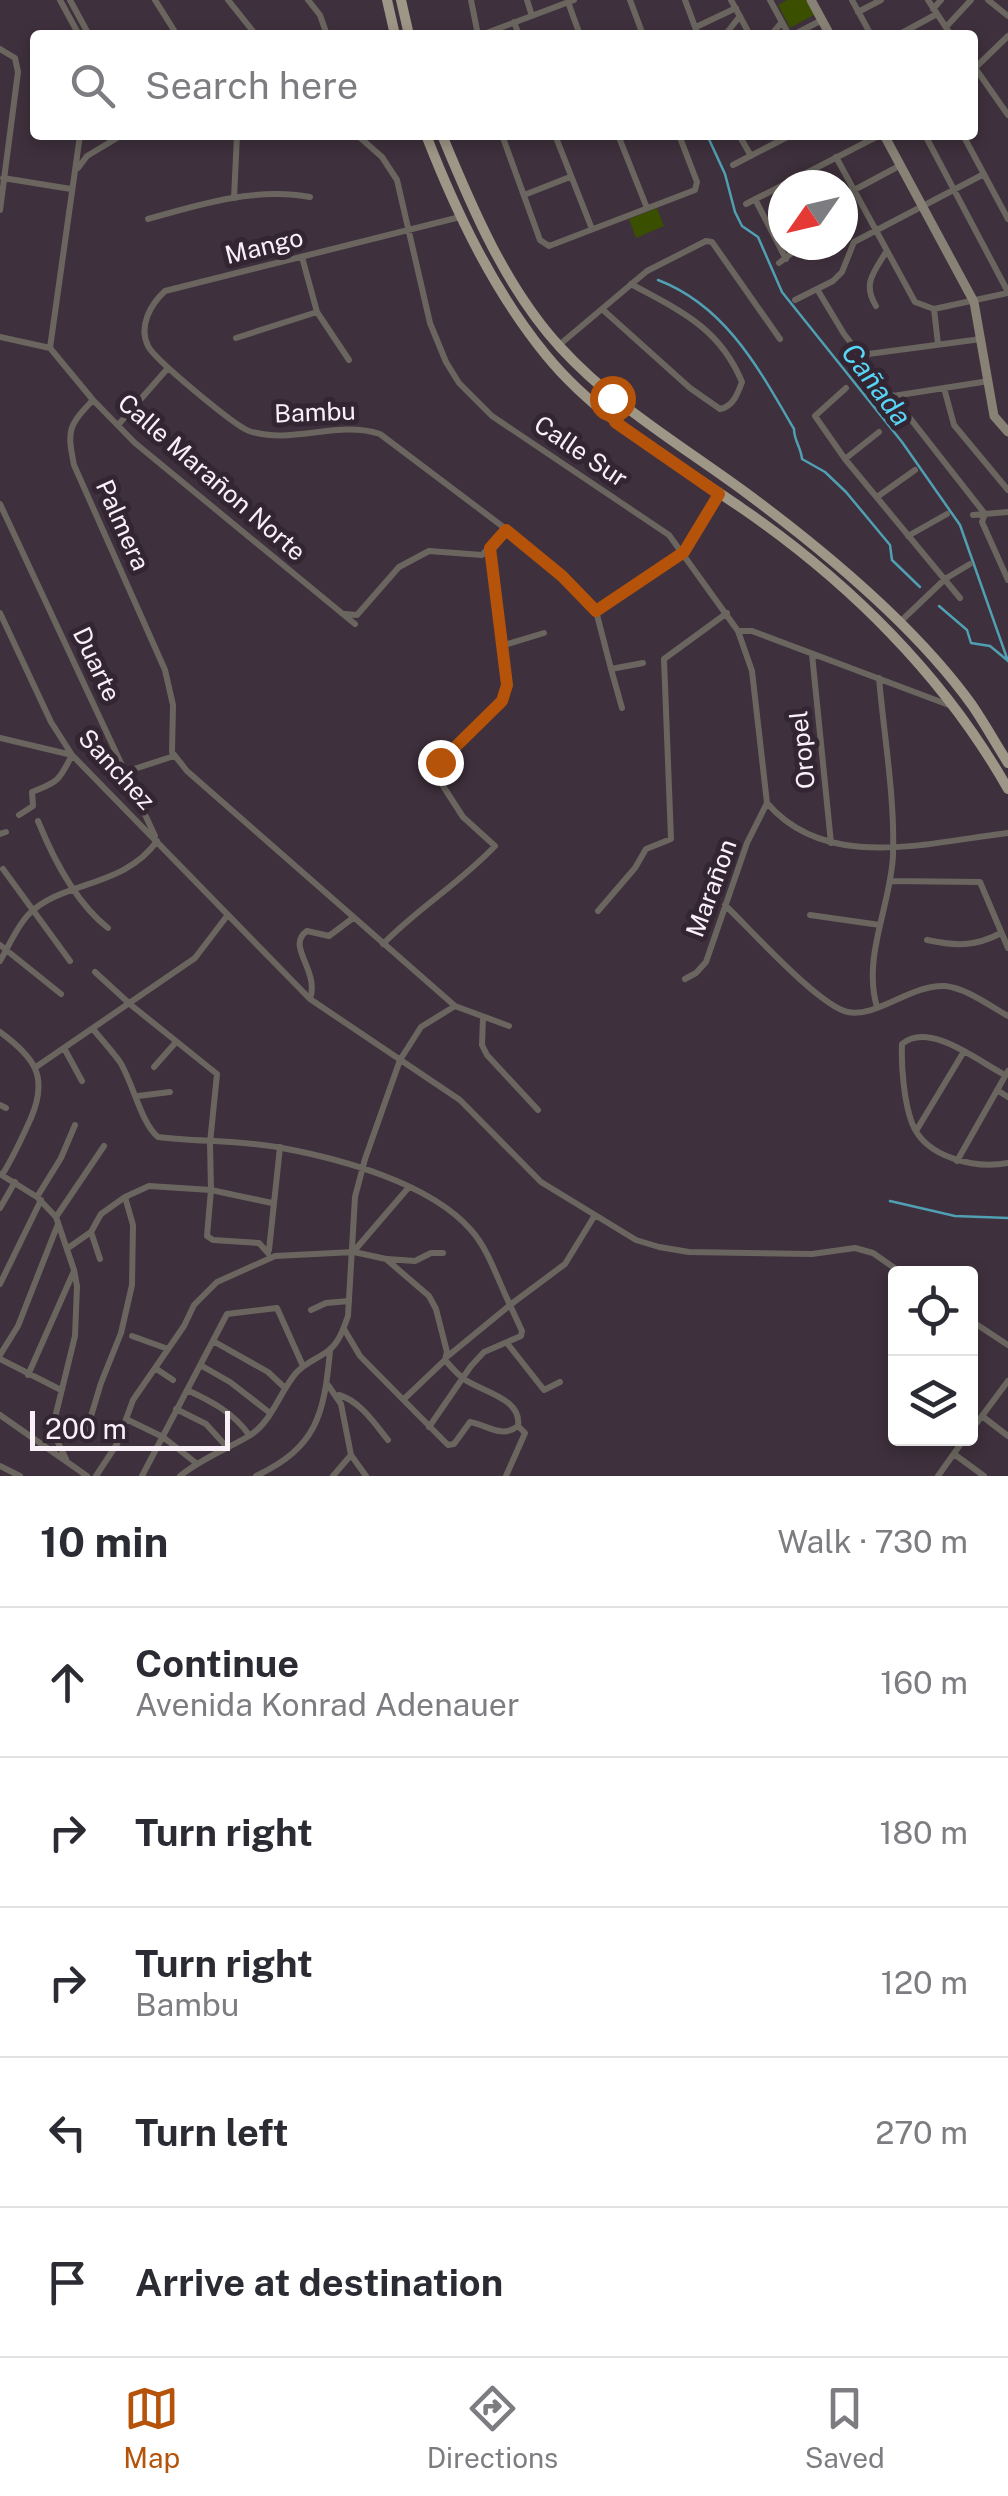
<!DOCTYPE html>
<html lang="en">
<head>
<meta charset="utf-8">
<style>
	:root { --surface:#fff; --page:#f2f2f3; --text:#2b2b33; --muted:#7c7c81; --line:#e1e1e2; --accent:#b45309 }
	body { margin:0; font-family:"Public Sans",sans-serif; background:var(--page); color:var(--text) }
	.controls { position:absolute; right:30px; bottom:30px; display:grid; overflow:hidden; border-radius:10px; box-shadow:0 5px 15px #0003 }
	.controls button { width:90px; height:90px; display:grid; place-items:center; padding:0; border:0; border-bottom:2px solid var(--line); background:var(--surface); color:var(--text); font:50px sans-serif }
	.compass { position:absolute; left:768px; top:170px; width:90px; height:90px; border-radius:50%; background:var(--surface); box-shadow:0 5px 15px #0003; rotate:236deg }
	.scale { position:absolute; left:30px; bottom:25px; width:200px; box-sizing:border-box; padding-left:10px; border:5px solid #f9f0f8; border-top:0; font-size:28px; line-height:35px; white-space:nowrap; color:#f9f0f8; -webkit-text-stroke:8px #332632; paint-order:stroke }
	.stop { position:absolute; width:30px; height:30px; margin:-22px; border:8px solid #b45309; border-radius:50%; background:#fff }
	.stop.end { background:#b45309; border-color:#fff; box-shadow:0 2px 10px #0008 }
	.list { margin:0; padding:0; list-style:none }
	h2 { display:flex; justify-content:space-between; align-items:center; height:130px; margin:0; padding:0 40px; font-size:42px }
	h2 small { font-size:32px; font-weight:400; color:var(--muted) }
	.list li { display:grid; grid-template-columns:65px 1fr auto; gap:30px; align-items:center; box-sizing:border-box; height:150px; padding:0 40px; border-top:2px solid var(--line) }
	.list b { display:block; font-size:38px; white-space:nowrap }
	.list p { margin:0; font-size:32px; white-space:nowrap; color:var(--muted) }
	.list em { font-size:32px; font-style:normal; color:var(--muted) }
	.icon { flex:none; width:55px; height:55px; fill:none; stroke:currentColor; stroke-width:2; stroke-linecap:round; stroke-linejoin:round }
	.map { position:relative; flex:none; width:1008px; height:1476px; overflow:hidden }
	.search { position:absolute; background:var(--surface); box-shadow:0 5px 15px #0003; left:30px; right:30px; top:30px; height:110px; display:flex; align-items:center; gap:25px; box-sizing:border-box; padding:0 35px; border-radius:10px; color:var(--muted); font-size:38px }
	.sheet { height:880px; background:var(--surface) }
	nav { display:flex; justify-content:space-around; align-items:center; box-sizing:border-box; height:140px; border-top:2px solid var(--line); background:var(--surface); font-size:28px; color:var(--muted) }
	nav a { display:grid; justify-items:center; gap:5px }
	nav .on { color:var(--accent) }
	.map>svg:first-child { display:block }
</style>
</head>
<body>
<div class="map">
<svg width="1008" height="1476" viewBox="0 0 1008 1476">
	<rect width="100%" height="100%" fill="#3e303c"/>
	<!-- green -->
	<path fill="#3a4f00" d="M787,0H806L814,15L790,28L778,5Z
		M657,208L664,226L636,238L629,219Z"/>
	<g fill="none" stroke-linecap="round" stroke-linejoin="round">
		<!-- stream -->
		<path stroke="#509fb2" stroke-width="2.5" d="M707,135L725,174L735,212L742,226L758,237L782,292L902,442L960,525L1008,661
			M658,280C726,306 759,369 794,429C794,441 801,447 802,459L825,472L846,492L890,545L892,560L920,587
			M939,606L967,630L971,643L990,646L1007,660
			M890,1201L955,1216L1008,1218"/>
		<!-- street -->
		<path stroke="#6a665f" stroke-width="6" d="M60,0L79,35
			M70,0L89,35
			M155,0L177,35
			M228,0L256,35
			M308,0L320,15L327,35
			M471,0L478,35
			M527,0L532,16
			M630,0L643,35
			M685,0L698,35
			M731,0L750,35
			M770,0L789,35
			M852,0L871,35
			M928,0L951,35
			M988,0L1008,16
			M568,2L580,35
			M933,9L941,0
			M858,12L881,0
			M514,22L519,35
			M696,27L736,8
			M946,27L971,0
			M481,35L574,0
			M725,35L740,16
			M771,35L782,22
			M793,35L822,20
			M898,35L935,15
			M0,49L15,58L18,72L0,210
			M973,65L1008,115
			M975,68L1008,36
			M80,135L50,348L93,400L135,443L355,624
			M357,135L382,157L397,180L430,323L446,362L459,383L492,416L669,535L738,631L752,671L767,803
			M502,135L540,240L549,246L695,190L697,182L679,135
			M555,135L592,229
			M618,135L647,208
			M739,135L751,156
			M925,135L1008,292
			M963,135L1008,219
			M836,157L915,302L934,309L1008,293
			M733,165L791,135
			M78,168L87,156L122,135
			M3,178L71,189
			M524,195L570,177
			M843,196L901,165
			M234,198L237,135
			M755,199L786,259
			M746,204L880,135
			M460,217L165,291C151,304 138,326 148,346C154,359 235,426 249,431C292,445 337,420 380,434L510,532L588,602L596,611L611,669L643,663
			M148,219C200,204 256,187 310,197
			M302,257L317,312L349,360
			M779,263L802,245
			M817,289L844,334L985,514L982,522L1008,580
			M795,300L833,281L842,272L854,242L984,174
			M876,306C862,284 874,272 886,252
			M602,309L690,388L720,409C733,407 738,393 742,382C719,327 680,311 631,284
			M934,309L938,344
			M0,337L50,348
			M236,338L317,312
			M558,346L647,271L706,241L712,242L780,339
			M861,355L981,339
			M846,388L815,416L845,459L960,598
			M944,388L954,425L1008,490
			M893,396L989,381
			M93,400C68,426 67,430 74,465L165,670L173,705L172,752L187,771L455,1006
			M118,425L168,368
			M845,459L879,432
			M877,497L915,470
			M0,504L155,836
			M973,515L1008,512
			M908,536L947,514
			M490,549L504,645L544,633
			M596,611L684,552L719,494
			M0,613L51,722L72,755L310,999L460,1100L541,1182L636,1240L659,1247L689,1252L812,1254L855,1248L873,1253L903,1274
			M345,614L357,615L399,567L429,551L482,555L506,529
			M900,622L945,579L970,564
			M738,631H752L949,705
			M812,654L831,843
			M611,669L622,708
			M0,738L72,755C59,781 58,782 32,792L33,806L19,815
			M125,772L174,756
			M767,803C827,873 929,842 1008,833
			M38,821C53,858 76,903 108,928
			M0,834L6,832
			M3,869L70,961
			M891,881L980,882L1008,948
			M725,905C750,929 819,1006 848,1012C876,1018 912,984 945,986C966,988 990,1006 1008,1016
			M598,911L635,868L646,849L671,839L664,659L727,613
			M810,915L880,925
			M927,940C955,946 975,947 1001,933
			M383,944C418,908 460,883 495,846L463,817L434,772L502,701L507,685L504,645
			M0,945L61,994
			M0,961C9,946 17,926 29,914C61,881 124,888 157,841
			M95,972L131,1005L217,1074L210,1143L211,1190L272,1203
			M685,979L696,973L706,962L747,843L767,803
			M310,999C320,970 285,946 307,931L329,936L353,918
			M877,1007C862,957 891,905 893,855C895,797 884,736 879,678
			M483,1018L482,1045L487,1055L538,1110
			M93,1029C102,1040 112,1051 120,1062C133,1083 141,1123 158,1137C198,1142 242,1140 282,1148C341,1159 430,1183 471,1230C489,1250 498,1281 510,1305L565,1264L595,1215
			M0,1032C34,1057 49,1076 31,1118C22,1138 14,1156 2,1175
			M64,1048L82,1081
			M36,1067L195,958L227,916
			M154,1067L176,1042
			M1005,1075C978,1061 929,1021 902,1044C901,1066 904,1102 912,1123C925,1158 976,1169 1008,1163
			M997,1090L1008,1097
			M138,1096L170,1092
			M0,1105L6,1108
			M916,1131L963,1053
			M957,1161L1008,1071
			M0,1174L37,1197L56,1217L74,1270L77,1286L75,1336L52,1430L66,1459
			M37,1197L61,1158L75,1125
			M125,1197L149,1186L211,1190L207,1236L213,1240L259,1243L268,1253
			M0,1208L15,1182
			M56,1217L104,1146
			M91,1232L100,1259
			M68,1248L91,1232L101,1214L125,1197L133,1225L132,1285L121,1333L101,1383L85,1436
			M269,1250L280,1147
			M354,1251L409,1187
			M387,1259L415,1261L431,1253H443
			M0,1284L41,1200
			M311,1310L326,1303L349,1301
			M970,1320L1008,1345
			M344,1329L360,1356L448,1445L454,1444L470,1422C487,1425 502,1439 518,1426
			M132,1336L168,1349
			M213,1341L268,1372L285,1388
			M507,1343L544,1390L560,1382
			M0,1355L18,1326L58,1224
			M0,1359L61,1390
			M202,1366L230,1382L270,1413
			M155,1368L173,1380
			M28,1375L74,1271
			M328,1385L341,1404L351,1455L366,1476
			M187,1390C211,1401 234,1413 249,1435
			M339,1395C360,1401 375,1424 388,1440
			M404,1399L445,1360
			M176,1409L206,1424L226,1446
			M0,1415L87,1476
			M982,1416L1008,1436
			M126,1419L163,1437L196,1463
			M429,1427L471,1366L484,1352L521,1336L522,1331L510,1305L448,1356
			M970,1432L1008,1381
			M954,1454L984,1476
			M0,1466L20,1476
			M96,1476L117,1444L133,1400L184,1326L194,1305L217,1282L275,1256L354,1252L386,1259L429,1296L436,1309L447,1352L445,1360C451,1367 457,1374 464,1379C482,1392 522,1398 518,1426L525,1433L506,1476
			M142,1476L227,1314L277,1308L303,1366
			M180,1476C202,1458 225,1450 249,1436C272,1422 279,1393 296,1373C306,1362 318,1359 329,1350C339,1343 344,1327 348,1316L355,1197L365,1159L400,1060L421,1027L455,1006L509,1026
			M256,1476C317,1447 324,1415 330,1351
			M333,1476L351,1455
			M938,1476L965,1438"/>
		<!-- secondary -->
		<path stroke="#888175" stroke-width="9" d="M811,0L830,35
			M884,135L974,302L994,416L1008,432"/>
		<!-- primary -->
		<path stroke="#9e9686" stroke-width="10" d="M387,0L395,35
			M401,0L409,35
			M426,135C456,212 493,290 546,355C599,420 675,462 743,509C849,582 944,676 1008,789
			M442,135C472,208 506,288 560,347C614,406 681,445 745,492C822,549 916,627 972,705C985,724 996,744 1008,763"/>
	</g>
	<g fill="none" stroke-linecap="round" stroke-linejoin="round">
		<!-- route -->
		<path stroke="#b45309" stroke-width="12" d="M440,762L502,701L507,685L490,548L506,530L562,576L596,611L684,552L719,494L615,422L625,408L612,398"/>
	</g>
	<g text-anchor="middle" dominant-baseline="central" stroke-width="10" stroke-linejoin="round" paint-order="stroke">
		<!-- street labels -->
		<g font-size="25" fill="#f9f0f8" stroke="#332632">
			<text transform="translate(264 246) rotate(-14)">Mango</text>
			<text transform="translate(315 412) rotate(-2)">Bambu</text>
			<text transform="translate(581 451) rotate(34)">Calle Sur</text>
			<text transform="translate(212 477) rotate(41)">Calle Marañon Norte</text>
			<text transform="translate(123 525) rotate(66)">Palmera</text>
			<text transform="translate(97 664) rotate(65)">Duarte</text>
			<text transform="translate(802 750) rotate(-96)">Oropel</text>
			<text transform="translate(117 769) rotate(47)">Sanchez</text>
			<text transform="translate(711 888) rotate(-70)">Marañon</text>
		</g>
		<!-- water labels -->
		<g font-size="28" font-style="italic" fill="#56d5f6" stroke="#332632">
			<text transform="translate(877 384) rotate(53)">Cañada</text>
		</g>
	</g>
</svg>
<div class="controls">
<button><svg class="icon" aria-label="locate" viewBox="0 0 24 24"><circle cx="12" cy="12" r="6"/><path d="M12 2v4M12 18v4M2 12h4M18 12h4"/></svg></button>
<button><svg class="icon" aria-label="layers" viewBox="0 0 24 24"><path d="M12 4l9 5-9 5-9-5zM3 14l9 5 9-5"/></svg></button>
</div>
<svg class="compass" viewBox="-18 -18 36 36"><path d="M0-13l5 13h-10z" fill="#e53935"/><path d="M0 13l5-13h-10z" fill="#7c7c81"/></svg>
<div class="scale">200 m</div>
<div class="stop" style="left:612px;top:398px"></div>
<div class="stop end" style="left:440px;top:762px"></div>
<div class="search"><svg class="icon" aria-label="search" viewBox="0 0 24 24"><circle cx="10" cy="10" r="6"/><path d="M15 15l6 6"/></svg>Search here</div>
</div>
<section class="sheet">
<h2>10 min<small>Walk · 730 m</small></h2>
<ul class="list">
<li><svg class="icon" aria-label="ahead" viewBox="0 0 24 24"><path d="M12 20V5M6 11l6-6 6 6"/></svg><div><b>Continue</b><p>Avenida Konrad Adenauer</p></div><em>160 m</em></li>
<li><svg class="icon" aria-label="right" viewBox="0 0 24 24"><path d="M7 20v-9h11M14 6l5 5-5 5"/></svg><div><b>Turn right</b></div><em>180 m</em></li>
<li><svg class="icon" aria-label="right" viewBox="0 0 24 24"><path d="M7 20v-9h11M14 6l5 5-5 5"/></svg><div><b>Turn right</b><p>Bambu</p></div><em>120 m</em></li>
<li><svg class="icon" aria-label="left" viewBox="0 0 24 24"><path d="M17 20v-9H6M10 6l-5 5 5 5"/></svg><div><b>Turn left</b></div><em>270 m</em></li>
<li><svg class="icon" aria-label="arrive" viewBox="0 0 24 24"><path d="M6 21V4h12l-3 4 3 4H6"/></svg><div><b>Arrive at destination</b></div></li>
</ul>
</section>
<nav>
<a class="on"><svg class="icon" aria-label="map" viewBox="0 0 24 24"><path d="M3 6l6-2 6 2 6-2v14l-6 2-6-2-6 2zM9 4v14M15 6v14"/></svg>Map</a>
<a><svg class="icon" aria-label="directions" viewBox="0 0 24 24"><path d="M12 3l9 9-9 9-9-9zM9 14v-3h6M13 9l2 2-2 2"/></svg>Directions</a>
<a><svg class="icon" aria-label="saved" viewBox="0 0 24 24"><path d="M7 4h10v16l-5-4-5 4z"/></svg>Saved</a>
</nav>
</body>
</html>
